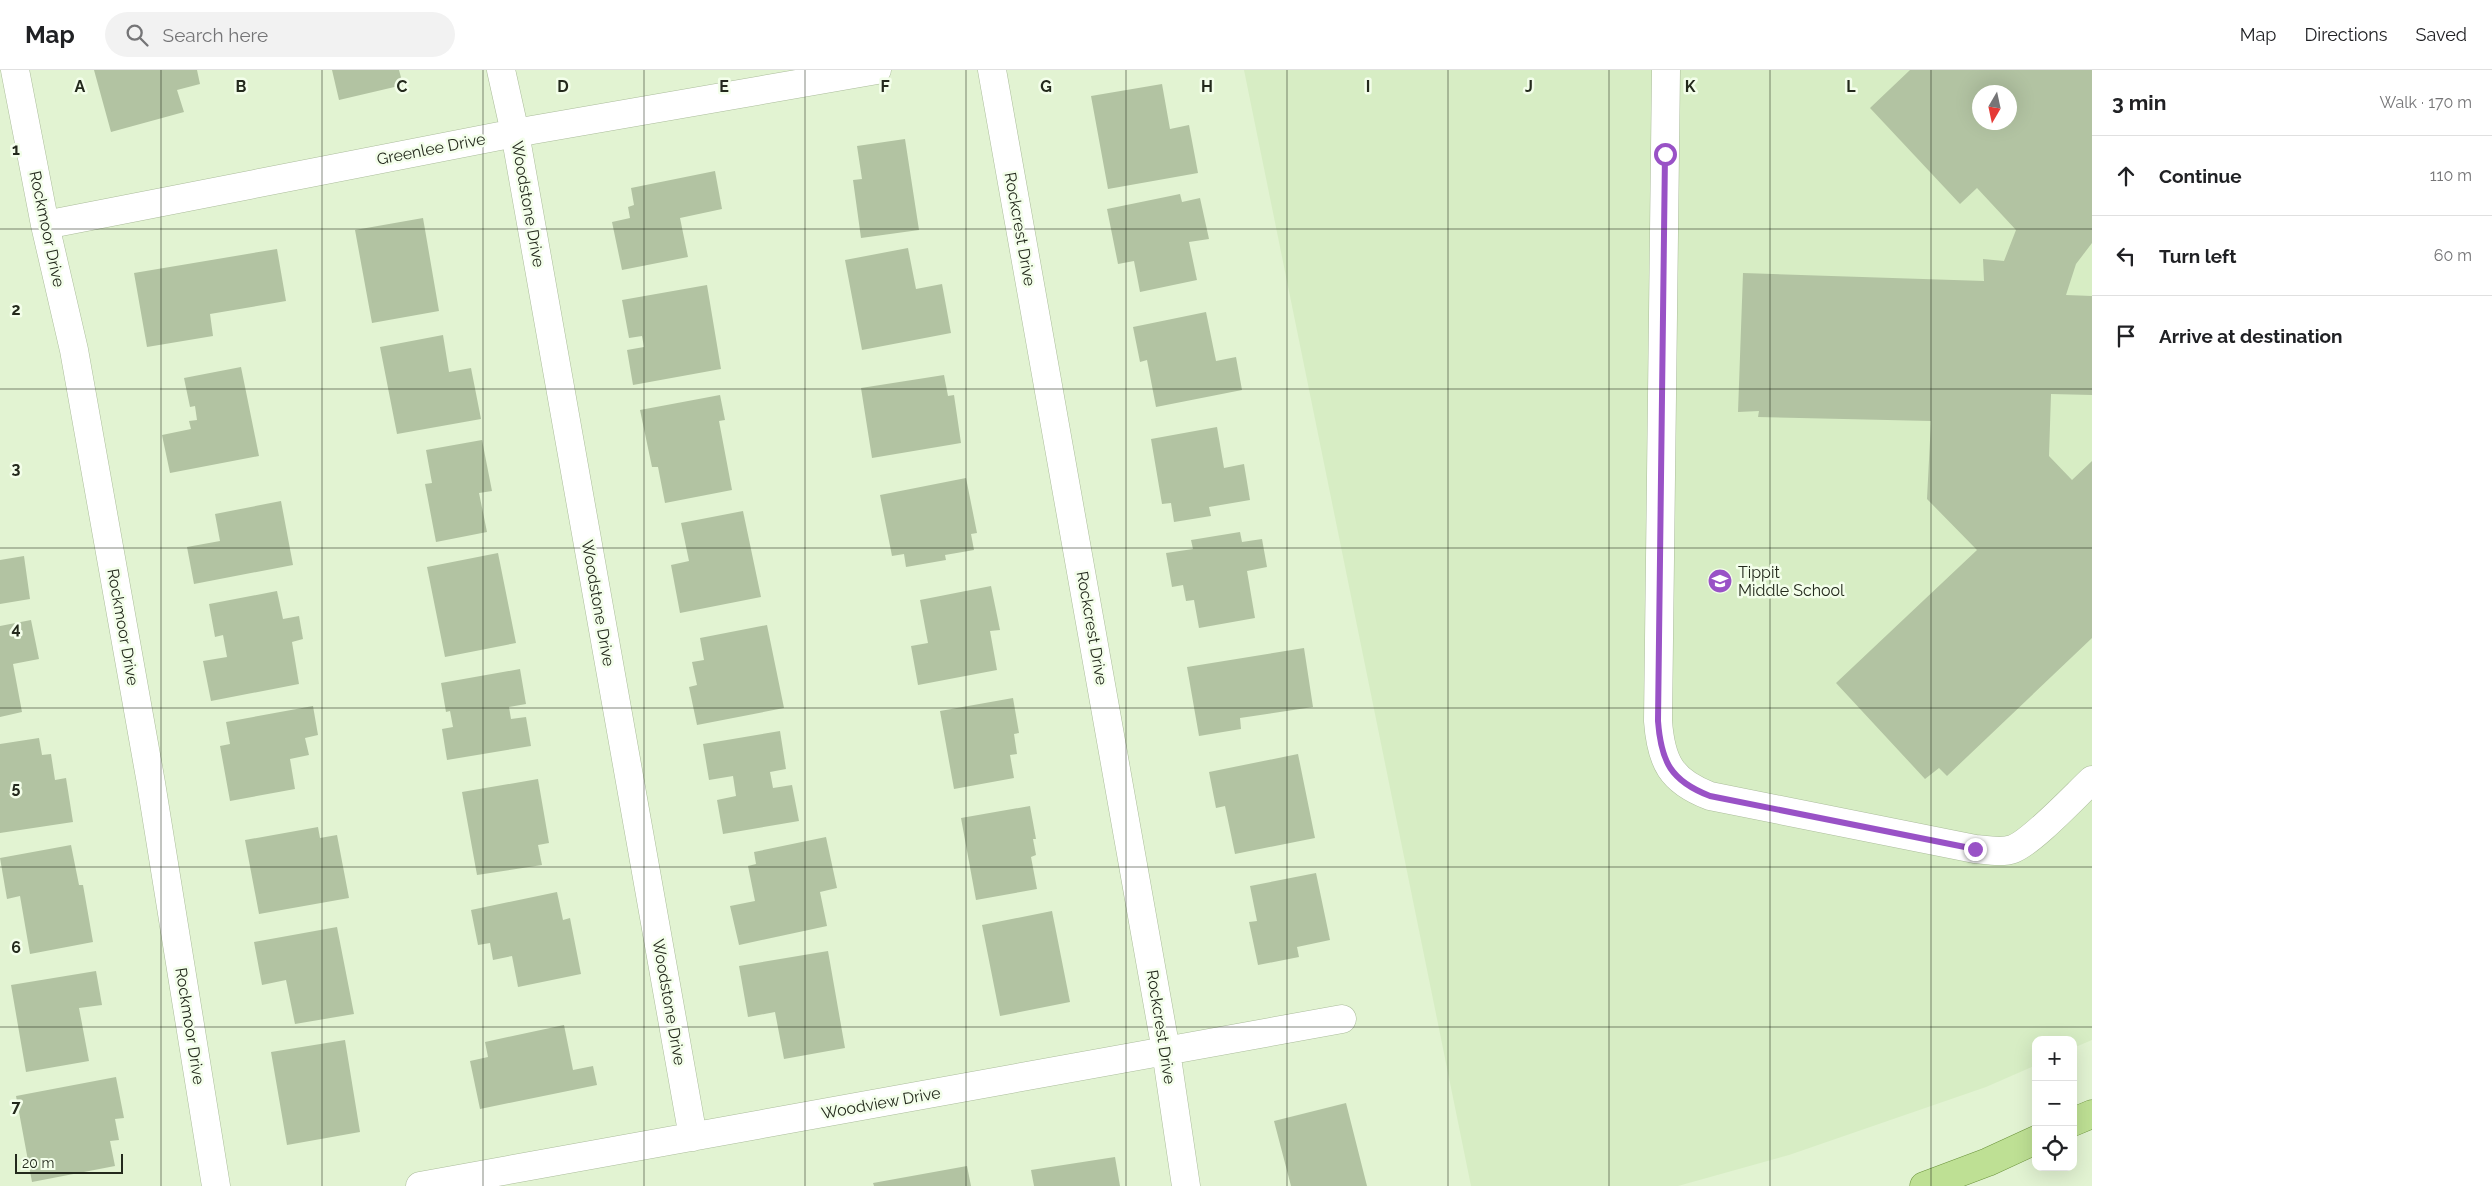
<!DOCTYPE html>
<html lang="en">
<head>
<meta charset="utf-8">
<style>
	:root { --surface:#fff; --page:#f2f2f2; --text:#202124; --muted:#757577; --line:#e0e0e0 }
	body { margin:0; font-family:Raleway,sans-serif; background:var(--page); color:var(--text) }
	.controls { position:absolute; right:15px; bottom:15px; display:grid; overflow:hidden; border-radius:10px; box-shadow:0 5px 20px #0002 }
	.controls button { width:45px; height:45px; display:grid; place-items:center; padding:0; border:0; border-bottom:1px solid var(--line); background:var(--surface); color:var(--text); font:25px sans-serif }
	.compass { position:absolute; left:1972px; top:15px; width:45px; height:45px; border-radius:50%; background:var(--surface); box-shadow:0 5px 20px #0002; rotate:189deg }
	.scale { position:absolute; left:15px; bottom:12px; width:108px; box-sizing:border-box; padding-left:5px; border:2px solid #23291c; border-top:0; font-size:14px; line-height:18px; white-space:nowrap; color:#23291c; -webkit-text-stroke:4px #f3feea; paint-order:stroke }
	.stop { position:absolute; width:15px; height:15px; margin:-11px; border:4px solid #9952c6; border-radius:50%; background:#fff }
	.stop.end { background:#9952c6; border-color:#fff; box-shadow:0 1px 5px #0008 }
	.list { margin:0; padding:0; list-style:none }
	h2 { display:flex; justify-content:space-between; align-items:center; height:65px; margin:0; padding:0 20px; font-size:21px }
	h2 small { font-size:16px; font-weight:400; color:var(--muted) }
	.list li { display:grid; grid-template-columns:32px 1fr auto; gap:15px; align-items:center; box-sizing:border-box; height:80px; padding:0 20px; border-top:1px solid var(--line) }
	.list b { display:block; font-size:19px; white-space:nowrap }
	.list em { font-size:16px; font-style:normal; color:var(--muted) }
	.icon { flex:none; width:28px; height:28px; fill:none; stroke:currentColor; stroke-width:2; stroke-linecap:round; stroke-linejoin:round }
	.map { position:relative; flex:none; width:2092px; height:1116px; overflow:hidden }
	header { display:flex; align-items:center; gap:30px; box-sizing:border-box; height:70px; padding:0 25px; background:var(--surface); border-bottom:1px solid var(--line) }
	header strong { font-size:24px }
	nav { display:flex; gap:28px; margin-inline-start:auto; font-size:18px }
	.search { width:350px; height:45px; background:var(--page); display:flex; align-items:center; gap:12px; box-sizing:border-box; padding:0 18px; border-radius:28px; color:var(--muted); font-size:19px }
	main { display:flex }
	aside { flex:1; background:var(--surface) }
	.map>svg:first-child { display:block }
</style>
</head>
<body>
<header>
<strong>Map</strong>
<div class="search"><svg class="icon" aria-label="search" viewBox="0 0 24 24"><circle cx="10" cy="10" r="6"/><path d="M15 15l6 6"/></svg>Search here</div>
<nav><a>Map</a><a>Directions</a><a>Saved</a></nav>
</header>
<main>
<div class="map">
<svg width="2092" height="1116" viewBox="0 0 2092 1116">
	<rect width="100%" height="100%" fill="#e2f3d2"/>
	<!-- built -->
	<path fill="#d7edc4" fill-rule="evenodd" d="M1244,0H2092V970L2073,978V970H2036V995L1986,1017L1789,1085L1678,1116H1471ZM1980,22H2010V52H1980Z"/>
	<!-- building -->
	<path fill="#b2c3a2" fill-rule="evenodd" d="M94,0H197L200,14L177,20L184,42L111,62Z
		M332,0H399L403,15L339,30Z
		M1910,0H2092V173L2076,194L2066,225L2092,226V325L2051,324L2049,386L2072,410L2092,391V568L1947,706L1939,698L1925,709L1836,613L1977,480L1927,429L1931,351L1758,347L1759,341L1738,342L1743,203L1984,211L1983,189L2004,191L2016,160L1977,118L1960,134L1870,38ZM1980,22H2010V52H1980Z
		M1162,14L1170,59L1189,55L1198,103L1108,119L1091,26Z
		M905,69L919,160L861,168L853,110L862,109L857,76Z
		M715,101L722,139L680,148L688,187L622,200L612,152L630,148L628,137L634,135L631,118Z
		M1180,124L1182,132L1200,128L1209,169L1189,172L1197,210L1140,222L1134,191L1118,194L1107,139Z
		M423,148L439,241L372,253L355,160Z
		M908,178L916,219L942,214L951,263L862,280L845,190Z
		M277,179L286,231L210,244L213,266L147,277L134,203Z
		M707,215L721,299L633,315L627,280L644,277L642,266L629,268L622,230Z
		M1206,242L1216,291L1236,287L1242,320L1156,337L1147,290L1140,292L1133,257Z
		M443,265L449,302L471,298L481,349L397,364L380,277Z
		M241,297L259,386L170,403L162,365L191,359L189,351L197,350L195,336L190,337L184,308Z
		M944,305L948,326L954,325L961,373L872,388L861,318Z
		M720,325L725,350L719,351L732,420L665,433L658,397H652L640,340Z
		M1217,357L1224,398L1244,394L1250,430L1209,437L1211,446L1174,452L1171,433L1162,434L1151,369Z
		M482,370L492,421L479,423L487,462L436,472L425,414L432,413L426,380Z
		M966,408L977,463L971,464L974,480L945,485L946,490L906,497L904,484L892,486L880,425Z
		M281,431L293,495L194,514L187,477L220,471L215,444Z
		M743,441L761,527L680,543L671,495L689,491L681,453Z
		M1240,462L1242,472L1262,469L1267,497L1247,501L1255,548L1199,558L1194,530L1186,531L1183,515L1172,517L1166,483L1193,479L1191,470Z
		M498,483L516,573L445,587L427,497Z
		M24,486L30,529L0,534V490Z
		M991,516L1000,560L990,561L997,600L918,615L911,576L928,573L920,530Z
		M277,521L283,549L299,546L303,569L292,572L299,614L211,631L203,591L227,587L223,565L215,567L209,534Z
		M31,550L39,589L13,594L22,642L0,647V556Z
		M767,555L784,638L697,655L689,617L697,615L692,592L704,590L700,568Z
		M1304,578L1313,637L1240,648L1241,659L1199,666L1187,597Z
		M520,599L526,634L509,637L511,649L526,647L531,676L447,690L442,659L453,657L450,641L446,642L441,613Z
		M1013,628L1019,663L1014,664L1017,684L1010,685L1014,708L954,719L940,641Z
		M313,636L318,665L305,668L309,685L290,689L295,719L230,731L220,676L230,674L226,652Z
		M780,661L786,699L770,702L773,718L792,715L799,751L723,764L717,730L736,726L733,706L709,710L703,674Z
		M39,668L42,685L51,684L55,710L66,708L73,752L0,763V674Z
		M1298,684L1315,768L1235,784L1225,736L1216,738L1209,702Z
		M538,709L549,773L538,775L542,795L477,805L462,722Z
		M1030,736L1036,769H1033L1036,785L1031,787L1037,819L976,830L961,748Z
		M318,757L320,768L337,765L349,828L259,844L245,770Z
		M826,767L837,818L820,822L827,856L739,875L730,836L755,831L748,796L756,794L754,782Z
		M71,775L79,815H83L93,872L30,884L20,826L7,829L0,788Z
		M1316,803L1330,870L1297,877L1299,887L1258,895L1249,852L1257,851L1250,816Z
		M557,822L563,850L570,848L581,904L518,917L512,886L493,890L490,873L478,875L471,840Z
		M1052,841L1070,932L1000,946L982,855Z
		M337,857L354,944L295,954L286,910L262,915L254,872Z
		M828,881L845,978L784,989L775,942L748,947L739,896Z
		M96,901L102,935L79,938L89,991L26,1002L11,915Z
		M564,955L573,1000L593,996L597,1015L480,1039L470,991L488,987L485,972Z
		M345,970L360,1062L287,1075L271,982Z
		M116,1007L124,1048L115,1049L119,1070L110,1071L115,1096L32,1112L16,1026Z
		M1346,1033L1367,1116H1291L1274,1051Z
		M1115,1087L1120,1116H1034L1031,1100Z
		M967,1096L971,1116H874L873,1113Z"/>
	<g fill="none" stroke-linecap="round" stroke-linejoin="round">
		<defs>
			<path id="minor" d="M15,0L45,155L74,280L151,713L216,1116
				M501,0L515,63L693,1067
				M992,0L1166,981L1186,1116
				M1666,0L1658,651C1661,692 1671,711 1710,726L1975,779C1987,780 2002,783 2013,779C2032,772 2075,726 2092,710
				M45,155L515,63L877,0
				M420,1116L1342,949"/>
			<path id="major" d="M2073,1052L2092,1044
				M1924,1116L1988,1092L2036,1070"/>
		</defs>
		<!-- minor casing -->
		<use href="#minor" stroke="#abbc9b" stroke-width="29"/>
		<!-- major casing -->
		<use href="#major" stroke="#6b923b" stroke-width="29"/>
		<!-- minor -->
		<use href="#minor" stroke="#fff" stroke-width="28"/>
		<!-- major -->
		<use href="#major" stroke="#bee094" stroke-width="28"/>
	</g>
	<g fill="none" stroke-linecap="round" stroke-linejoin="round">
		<!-- route -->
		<path stroke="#9952c6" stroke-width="6" d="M1665,84L1658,651C1661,692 1671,711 1710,726L1975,779"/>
	</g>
	<!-- grid -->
	<path fill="none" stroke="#23291c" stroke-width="1" stroke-opacity="0.55" d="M161,0V1116M322,0V1116M483,0V1116M644,0V1116M805,0V1116M966,0V1116M1126,0V1116M1287,0V1116M1448,0V1116M1609,0V1116M1770,0V1116M1931,0V1116M0,159H2092M0,319H2092M0,478H2092M0,638H2092M0,797H2092M0,957H2092"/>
	<!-- icons -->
	<defs>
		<symbol id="school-disc" viewBox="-11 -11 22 22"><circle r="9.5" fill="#9952c6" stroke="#f3feea"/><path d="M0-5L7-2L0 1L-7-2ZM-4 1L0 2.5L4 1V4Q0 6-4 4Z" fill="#fff"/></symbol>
	</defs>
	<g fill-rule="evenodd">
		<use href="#school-disc" x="1706" y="497" width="28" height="28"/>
	</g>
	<g text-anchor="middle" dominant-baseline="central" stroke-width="5" stroke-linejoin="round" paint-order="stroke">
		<!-- street labels -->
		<g font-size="16" fill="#23291c" stroke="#f3feea">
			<text transform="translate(431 79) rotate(-11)">Greenlee Drive</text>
			<text transform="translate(528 134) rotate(80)">Woodstone Drive</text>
			<text transform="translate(47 159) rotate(78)">Rockmoor Drive</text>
			<text transform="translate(1020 159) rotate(80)">Rockcrest Drive</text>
			<text transform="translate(598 533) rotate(80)">Woodstone Drive</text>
			<text transform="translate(123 557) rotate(80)">Rockmoor Drive</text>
			<text transform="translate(1092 558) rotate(80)">Rockcrest Drive</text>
			<text transform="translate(669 932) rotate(80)">Woodstone Drive</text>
			<text transform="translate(190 956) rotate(81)">Rockmoor Drive</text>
			<text transform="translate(1161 957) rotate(81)">Rockcrest Drive</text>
			<text transform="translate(881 1033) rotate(-10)">Woodview Drive</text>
		</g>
		<!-- poi labels -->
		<g font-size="16" fill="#23291c" stroke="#f3feea" text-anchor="start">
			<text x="1738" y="502">Tippit<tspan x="1738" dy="18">Middle School</tspan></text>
		</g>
	</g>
	<g font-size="16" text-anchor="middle" font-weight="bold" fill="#23291c" stroke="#f3feea" stroke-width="5" stroke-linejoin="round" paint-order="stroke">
		<text x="80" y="22">A</text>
		<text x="241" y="22">B</text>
		<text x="402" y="22">C</text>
		<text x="563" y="22">D</text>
		<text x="724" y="22">E</text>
		<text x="885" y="22">F</text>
		<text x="1046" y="22">G</text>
		<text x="1207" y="22">H</text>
		<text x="1368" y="22">I</text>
		<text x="1529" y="22">J</text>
		<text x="1690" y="22">K</text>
		<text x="1851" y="22">L</text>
		<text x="16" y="85">1</text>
		<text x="16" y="245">2</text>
		<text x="16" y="404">3</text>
		<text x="16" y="564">4</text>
		<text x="16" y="723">5</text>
		<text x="16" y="883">6</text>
		<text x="16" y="1042">7</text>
	</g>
</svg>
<div class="controls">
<button>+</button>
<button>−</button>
<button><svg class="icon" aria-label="locate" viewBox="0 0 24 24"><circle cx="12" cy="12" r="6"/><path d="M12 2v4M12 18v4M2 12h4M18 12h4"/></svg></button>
</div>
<svg class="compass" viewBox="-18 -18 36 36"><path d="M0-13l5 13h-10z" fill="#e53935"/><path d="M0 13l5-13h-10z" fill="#757577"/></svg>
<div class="scale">20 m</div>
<div class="stop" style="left:1665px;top:84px"></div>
<div class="stop end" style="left:1975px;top:779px"></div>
</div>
<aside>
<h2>3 min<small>Walk · 170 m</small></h2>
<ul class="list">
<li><svg class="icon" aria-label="ahead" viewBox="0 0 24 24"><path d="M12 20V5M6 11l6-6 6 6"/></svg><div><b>Continue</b></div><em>110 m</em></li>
<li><svg class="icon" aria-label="left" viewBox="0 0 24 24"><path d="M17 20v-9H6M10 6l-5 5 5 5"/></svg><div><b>Turn left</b></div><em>60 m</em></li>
<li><svg class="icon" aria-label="arrive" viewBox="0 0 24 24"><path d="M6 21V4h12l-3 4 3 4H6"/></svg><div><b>Arrive at destination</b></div></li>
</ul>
</aside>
</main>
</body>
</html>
